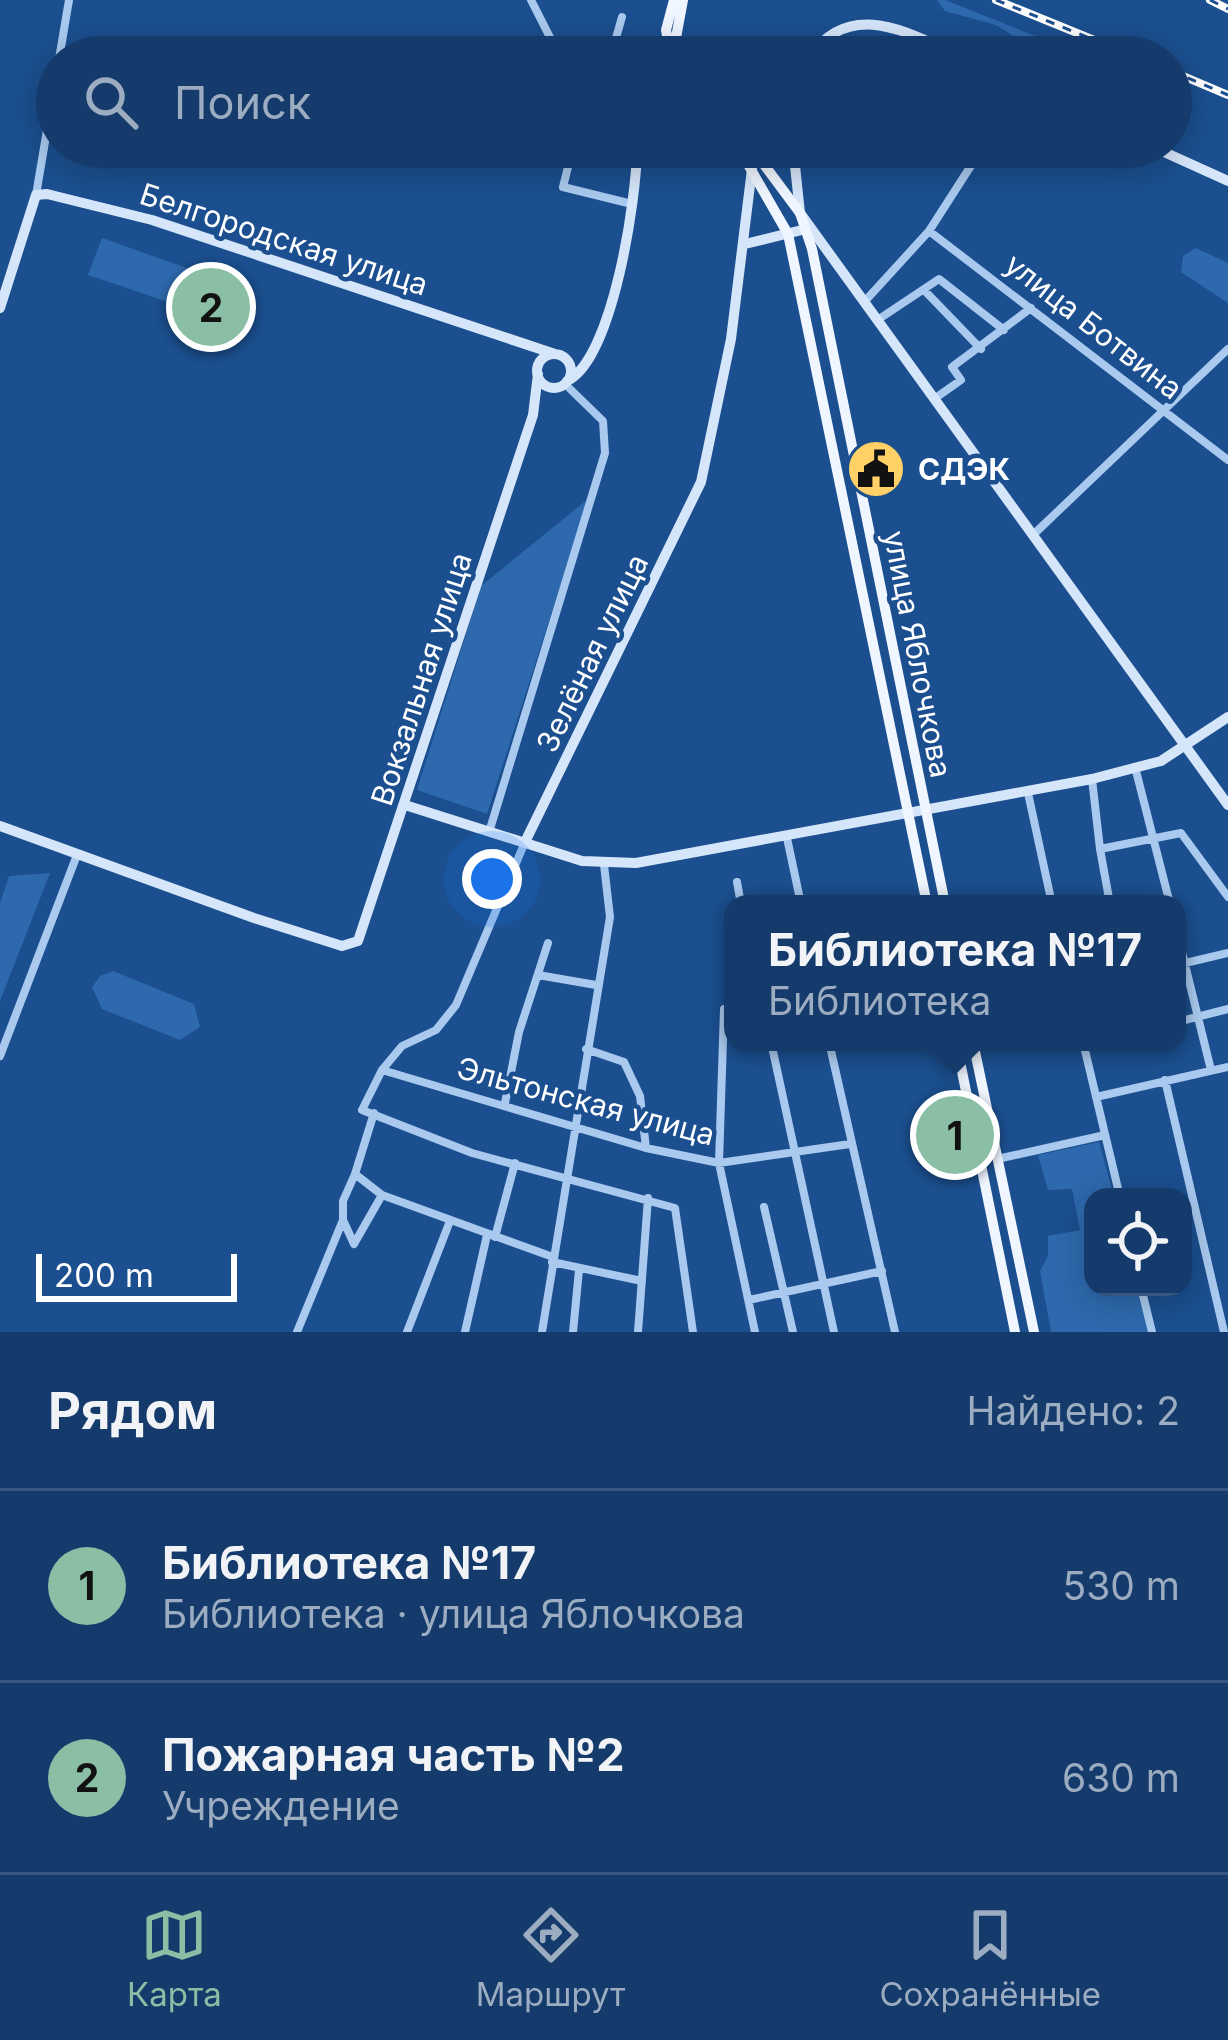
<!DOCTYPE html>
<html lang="ru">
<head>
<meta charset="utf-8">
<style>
	:root { --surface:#143b6b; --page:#214673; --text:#f1f3f6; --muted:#9dadc1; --line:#33557e; --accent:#8abfa5 }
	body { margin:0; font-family:Inter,sans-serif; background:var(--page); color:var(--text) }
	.controls { position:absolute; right:36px; bottom:36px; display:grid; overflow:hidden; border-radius:24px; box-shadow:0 6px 30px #0003 }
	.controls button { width:108px; height:108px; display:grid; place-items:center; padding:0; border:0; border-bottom:3px solid var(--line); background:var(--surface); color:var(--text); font:60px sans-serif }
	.scale { position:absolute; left:36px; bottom:30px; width:201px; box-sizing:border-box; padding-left:12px; border:6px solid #fff; border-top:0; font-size:33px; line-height:42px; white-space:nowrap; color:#fff; -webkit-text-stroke:9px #1b4f8f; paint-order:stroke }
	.you { position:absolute; left:492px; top:879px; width:42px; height:42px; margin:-30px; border:9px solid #fff; border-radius:50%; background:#1a73e8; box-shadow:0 0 0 18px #1a73e833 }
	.badge { display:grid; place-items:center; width:78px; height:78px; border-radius:50%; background:var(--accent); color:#111; font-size:39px; font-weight:700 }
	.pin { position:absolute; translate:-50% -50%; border:6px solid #fff; box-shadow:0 3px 12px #0006 }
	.popup { position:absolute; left:724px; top:895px; width:462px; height:156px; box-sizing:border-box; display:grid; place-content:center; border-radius:24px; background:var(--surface); filter:drop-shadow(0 3px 9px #0005); font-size:39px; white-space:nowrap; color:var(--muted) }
	.popup b { font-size:45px; color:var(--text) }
	.popup::after { content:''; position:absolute; left:50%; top:100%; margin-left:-24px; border:24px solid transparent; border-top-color:var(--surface) }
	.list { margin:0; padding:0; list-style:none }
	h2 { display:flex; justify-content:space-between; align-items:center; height:156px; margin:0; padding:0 48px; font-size:51px }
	h2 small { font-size:39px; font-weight:400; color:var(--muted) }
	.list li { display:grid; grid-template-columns:78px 1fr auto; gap:36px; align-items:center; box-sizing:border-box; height:192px; padding:0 48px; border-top:3px solid var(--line) }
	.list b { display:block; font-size:45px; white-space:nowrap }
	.list p { margin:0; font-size:39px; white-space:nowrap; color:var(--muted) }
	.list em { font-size:39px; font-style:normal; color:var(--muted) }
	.icon { flex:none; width:66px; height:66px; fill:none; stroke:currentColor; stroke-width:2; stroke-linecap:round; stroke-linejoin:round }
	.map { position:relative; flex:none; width:1228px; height:1332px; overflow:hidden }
	.search { position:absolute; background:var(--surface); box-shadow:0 6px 30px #0003; left:36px; right:36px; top:36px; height:132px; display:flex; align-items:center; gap:30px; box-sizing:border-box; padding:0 42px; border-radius:66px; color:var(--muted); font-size:45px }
	.sheet { height:540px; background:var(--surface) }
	nav { display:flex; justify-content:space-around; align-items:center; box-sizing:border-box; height:168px; border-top:3px solid var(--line); background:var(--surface); font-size:33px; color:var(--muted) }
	nav a { display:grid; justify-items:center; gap:6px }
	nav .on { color:var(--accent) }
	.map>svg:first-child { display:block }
</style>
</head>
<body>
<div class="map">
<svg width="1228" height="1332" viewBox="0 0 1228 1332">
	<rect width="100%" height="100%" fill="#1b4f8f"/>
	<!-- green -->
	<path fill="#2e69ad" d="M937,0H945L1048,41L1028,45L996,25L945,11Z
		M102,238L195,271L183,307L88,275Z
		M1196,248L1228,263V303L1181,272L1183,256Z
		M588,499L487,814L417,790L481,586Z
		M50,873L0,1001V903L9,876Z
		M113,971L194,1004L200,1027L180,1040L102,1009L92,987L100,976Z
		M1099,1142L1114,1197H1093V1287H1138L1148,1332H1051L1040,1271L1048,1256V1236L1080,1230L1072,1189L1048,1190L1038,1155Z"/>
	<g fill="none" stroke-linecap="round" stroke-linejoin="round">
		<!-- street -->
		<path stroke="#a9c9ee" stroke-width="8" d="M531,0L560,57
			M622,57L616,38L622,17
			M573,147L563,187L632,204
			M36,195L69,0
			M929,231L1228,460
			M924,290L981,349
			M866,300L929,231L983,147
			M879,319L939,279L1004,330
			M934,399L961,380L952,367L1031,308
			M1034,534L1228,349
			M1135,767L1170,904
			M1092,779L1100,849
			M1028,793L1052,904
			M490,829L605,453L603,421L565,384
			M787,838L801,904
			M525,842L456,1005L436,1030L402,1046L382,1070L362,1110L472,1153L675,1208L693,1332
			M737,882L741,904
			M1110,904L1100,849L1181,833L1228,897
			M1177,932L1211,1070
			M1177,965L1228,953
			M538,975L596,985
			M733,1008L724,1009L719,1163L755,1332
			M1177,1022L1228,1009
			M771,1042L834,1332
			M829,1042L895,1332
			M1083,1042L1120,1197
			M1083,1045L1096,1042
			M586,1049L624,1062L640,1096L646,1148
			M0,1056L77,855
			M382,1070L646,1148L719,1163L850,1144
			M1165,1080L1224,1332
			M1096,1097L1228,1067
			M505,1103L519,1032L548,943
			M997,1159L1105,1135
			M382,1195L553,1257
			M764,1207L793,1332
			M343,1220V1201L355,1174
			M495,1237L515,1163
			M552,1262L642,1281
			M1141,1287L1152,1332
			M749,1300L882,1271
			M297,1332L343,1220L354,1244L382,1195L355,1174L374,1113
			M407,1332L450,1221
			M465,1332L487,1235
			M542,1332L610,917L604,865
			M573,1332L579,1270
			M638,1332L648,1198"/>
		<!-- secondary -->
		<path stroke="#d6e6fa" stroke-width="10" d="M810,57C848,0 907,30 959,57
			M793,147L800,213L1228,805
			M1153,147L1228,181
			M745,244L806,229
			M0,308L36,195L47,194L152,220L555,354
			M537 371a17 17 0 1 1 34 0a17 17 0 1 1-34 0Z
			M567,381C613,359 637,197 637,147
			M405,805L582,861L636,863L1092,779L1161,761L1228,717
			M0,826L254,918L342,946L358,941L533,415L538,374
			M525,842L701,482L731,339L752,169"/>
		<!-- primary -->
		<path stroke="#f0f6ff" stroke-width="10" d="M671,57L666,30L674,0
			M681,57L675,43L683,0
			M738,147L788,234L927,904
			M751,147L800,213L812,249L945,904
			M956,1042L1015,1332
			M973,1042L1034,1332"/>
		<defs>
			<path id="rail" d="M996,0L1136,57
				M1210,0L1228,9
				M1171,71L1228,95"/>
		</defs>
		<!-- rail casing -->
		<use href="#rail" stroke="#fff" stroke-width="8"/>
		<!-- rail -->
		<use href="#rail" stroke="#1b4f8f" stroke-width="3" stroke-dasharray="9" stroke-linecap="butt"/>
	</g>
	<!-- icons -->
	<defs>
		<symbol id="civic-disc" viewBox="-11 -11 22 22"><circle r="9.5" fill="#ffd166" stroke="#1b4f8f"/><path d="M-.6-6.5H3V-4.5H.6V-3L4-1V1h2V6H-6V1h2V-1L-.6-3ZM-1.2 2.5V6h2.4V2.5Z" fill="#111"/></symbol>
	</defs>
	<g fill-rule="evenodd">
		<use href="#civic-disc" x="843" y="436" width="66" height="66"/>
	</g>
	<g text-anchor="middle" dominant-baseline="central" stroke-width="9" stroke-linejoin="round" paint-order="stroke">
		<!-- street labels -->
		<g font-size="30" fill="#fff" stroke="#1b4f8f">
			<text transform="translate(284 239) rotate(18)">Белгородская улица</text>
			<text transform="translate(1094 326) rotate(38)">улица Ботвина</text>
			<text transform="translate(592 653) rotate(-64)">Зелёная улица</text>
			<text transform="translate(918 654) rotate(79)">улица Яблочкова</text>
			<text transform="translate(421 679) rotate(-72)">Вокзальная улица</text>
			<text transform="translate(586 1101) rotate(15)">Эльтонская улица</text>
		</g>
		<!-- poi labels -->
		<g font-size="30" font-weight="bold" fill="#fff" stroke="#1b4f8f" text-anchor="start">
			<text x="918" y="469">СДЭК</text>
		</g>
	</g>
</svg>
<div class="controls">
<button><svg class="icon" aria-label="locate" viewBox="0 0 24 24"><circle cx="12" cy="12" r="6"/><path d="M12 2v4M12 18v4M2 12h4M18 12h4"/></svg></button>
</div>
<div class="scale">200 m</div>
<div class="you"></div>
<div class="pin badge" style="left:955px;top:1135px">1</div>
<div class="popup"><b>Библиотека №17</b>Библиотека</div>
<div class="pin badge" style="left:211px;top:307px">2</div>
<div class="search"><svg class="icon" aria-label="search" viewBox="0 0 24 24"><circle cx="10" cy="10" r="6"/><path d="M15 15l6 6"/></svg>Поиск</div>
</div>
<section class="sheet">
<h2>Рядом<small>Найдено: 2</small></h2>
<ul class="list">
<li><span class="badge">1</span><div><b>Библиотека №17</b><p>Библиотека · улица Яблочкова</p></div><em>530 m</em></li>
<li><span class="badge">2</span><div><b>Пожарная часть №2</b><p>Учреждение</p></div><em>630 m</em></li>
</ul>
</section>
<nav>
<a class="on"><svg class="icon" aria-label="map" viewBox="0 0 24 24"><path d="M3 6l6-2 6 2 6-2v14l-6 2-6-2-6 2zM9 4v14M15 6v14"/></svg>Карта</a>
<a><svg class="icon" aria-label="directions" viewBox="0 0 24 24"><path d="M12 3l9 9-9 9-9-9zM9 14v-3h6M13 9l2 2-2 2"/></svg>Маршрут</a>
<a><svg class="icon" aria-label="saved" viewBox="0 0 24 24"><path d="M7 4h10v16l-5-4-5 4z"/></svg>Сохранённые</a>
</nav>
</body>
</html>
